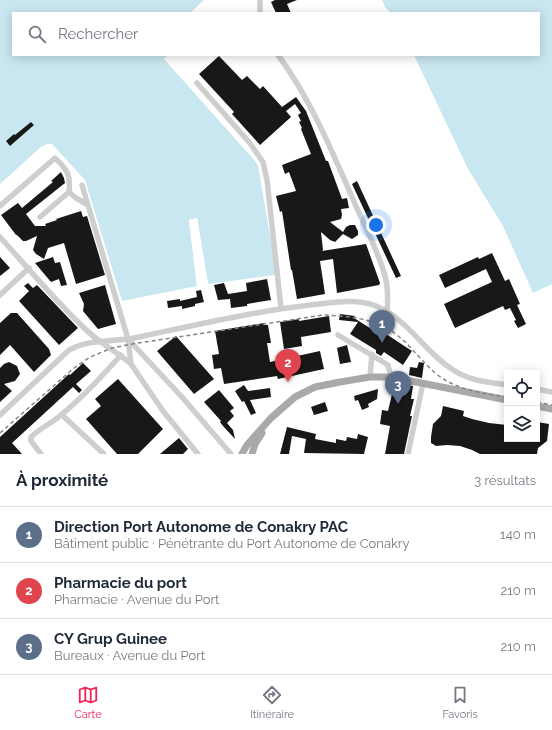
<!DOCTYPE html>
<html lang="fr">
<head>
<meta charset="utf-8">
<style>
	:root { --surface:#fff; --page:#f6f6f7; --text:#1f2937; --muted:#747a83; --line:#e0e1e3; --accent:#f62456 }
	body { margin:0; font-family:Raleway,sans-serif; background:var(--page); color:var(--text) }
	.controls { position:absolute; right:12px; bottom:12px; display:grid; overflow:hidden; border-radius:0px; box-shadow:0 2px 10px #0003 }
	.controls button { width:36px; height:36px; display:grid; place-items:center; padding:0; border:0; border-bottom:1px solid var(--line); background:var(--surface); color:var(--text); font:20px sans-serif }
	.you { position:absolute; left:376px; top:225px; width:14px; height:14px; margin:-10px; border:3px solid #fff; border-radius:50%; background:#1a73e8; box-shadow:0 0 0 6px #1a73e833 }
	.badge { display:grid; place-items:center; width:26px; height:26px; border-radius:50%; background:var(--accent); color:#fff; font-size:13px; font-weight:700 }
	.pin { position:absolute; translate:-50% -33px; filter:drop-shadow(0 1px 2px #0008) }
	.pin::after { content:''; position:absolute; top:21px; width:14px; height:12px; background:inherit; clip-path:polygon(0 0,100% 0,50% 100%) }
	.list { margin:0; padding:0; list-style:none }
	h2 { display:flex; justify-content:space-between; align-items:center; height:52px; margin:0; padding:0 16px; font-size:17px }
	h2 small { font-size:13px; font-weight:400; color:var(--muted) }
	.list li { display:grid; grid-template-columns:26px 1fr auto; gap:12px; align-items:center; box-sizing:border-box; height:56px; padding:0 16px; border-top:1px solid var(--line) }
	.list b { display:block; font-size:15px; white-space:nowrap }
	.list p { margin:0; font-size:13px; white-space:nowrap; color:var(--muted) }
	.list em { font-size:13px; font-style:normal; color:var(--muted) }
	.icon { flex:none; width:22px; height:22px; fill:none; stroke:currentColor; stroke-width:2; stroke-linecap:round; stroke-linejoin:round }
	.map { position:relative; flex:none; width:552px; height:454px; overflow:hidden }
	.search { position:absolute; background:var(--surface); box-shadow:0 2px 10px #0003; left:12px; right:12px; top:12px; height:44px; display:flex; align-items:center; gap:10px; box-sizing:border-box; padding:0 14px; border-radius:0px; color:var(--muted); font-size:15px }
	.sheet { height:220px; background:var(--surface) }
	nav { display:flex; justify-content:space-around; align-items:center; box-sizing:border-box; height:56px; border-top:1px solid var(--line); background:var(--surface); font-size:11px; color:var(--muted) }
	nav a { display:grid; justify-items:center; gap:2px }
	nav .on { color:var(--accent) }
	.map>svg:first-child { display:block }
</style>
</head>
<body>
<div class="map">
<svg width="552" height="454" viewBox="0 0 552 454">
	<rect width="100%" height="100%" fill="#fff"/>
	<!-- water -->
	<path fill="#c9e7f0" d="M0,0H204L190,13H13V55H168L164,59L255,161L258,166L276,270L275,275L208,284L197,218L189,220L197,286L122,301L85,180L52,144H48L42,146L0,184Z
		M382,0H552V284L533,293L503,226L468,169L414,55H539V13H391L385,7Z"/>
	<!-- pier -->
	<path fill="#fff" d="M197,218L208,284H206V282L195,221L191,222L199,286H197L189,220Z"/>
	<!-- building -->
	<path fill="#181818" d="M275,0H297L287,4L291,13H276L271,2Z
		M219,56L242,80L247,76L260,89L263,86L282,107L296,97L306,111L326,161H328L342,199L347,198L349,208L341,209L342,215L341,219L330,222L343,232L346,227L350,225H355L358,231V235L352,239L343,234L335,242L330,240L321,232L323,250L322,251L366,244L380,283L379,285L337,293L333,259L320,261L325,294L297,299L292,270H291L282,211L280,212L276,196L296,191L289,172L285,174L282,165L311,154L301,129L302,128L299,122L301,121L298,115L301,113L295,104L286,111L291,117L260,145L232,114L234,112L199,74Z
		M31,122L34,125L10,146L6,141L14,134L15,135Z
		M61,172L64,178L65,183L26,214L35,226H46L45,224L57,220L56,219L81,211L83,217L87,216L105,275L76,284L64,243L48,248L44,259L36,254L33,250L37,236L26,241H23L17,235H16L1,215L18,203L22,208L53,182L51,181Z
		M357,181L401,276L396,278L352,184Z
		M492,253L505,281L509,279L520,304L517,305L526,324L518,328L514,321L516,320L510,308L505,310L503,306L455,328L444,304L492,282L486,269L445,288L439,275L478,257L479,259Z
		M0,257L10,268L0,276Z
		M53,257L55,263L60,262L67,285L61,286L59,279L51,282L35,263Z
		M267,279L271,300L247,304V306L231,308L230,299L218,300L214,285L224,283L228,294L247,291L246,283Z
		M28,283L33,288L37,285L78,328L59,345L19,301L29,291L24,286Z
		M105,285L116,324L98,329L83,311L84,304L79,293Z
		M201,290L204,302L195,304V306L182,309V306L168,308L167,301L180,299V301L197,297L196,291Z
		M11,313H17L49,349L51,355L34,372L10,345L0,355V323Z
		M340,314L355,316L354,318L381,335L383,332L412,351L403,365L384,352L381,356L376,353V350L350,334L358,322L339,320Z
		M329,316L331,332L301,337L302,346L284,349L280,322L299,319V321Z
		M264,323V325H268L271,343H267L270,362L320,351L324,369L278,379L277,376L224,384L221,368L214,369L212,355L219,354L215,331Z
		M176,336L214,379L194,394L157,351Z
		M347,345L351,362L340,364L337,348Z
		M9,362L17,366L20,374L15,381L4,384L12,391L0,402V368L4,364Z
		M419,362L424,363L422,378L409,375L410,367L417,368Z
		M83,363L91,371L76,384L82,390L79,393L73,387L12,443L22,454H0V437L69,374L70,375Z
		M118,379L163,429L138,454H117L86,419L101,406L95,399Z
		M398,384L413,386L411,399H414L410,416H412L404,454H385L390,426L380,424L382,410L388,411L392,394L396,395Z
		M244,385L248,391L270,388L271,397L250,400L256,413L251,415L244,401L242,402L235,391Z
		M378,389L377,399L368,404L369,407L362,410L358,400L355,401L354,396Z
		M219,390L234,408L230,411L234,416L227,423L233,430L235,439L223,426L220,422L221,421L204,402Z
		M325,402L328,411L314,415L311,407Z
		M443,406L464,411L463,416L472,419L489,423L507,425V439H537V422L549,424L547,441L538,448L537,454H480L472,450L460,446L447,445L436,446L431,443V437L433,424L441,416Z
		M287,427L316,434L315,439L336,443V439L346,441L347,437L357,439L358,434L368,437L364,454L304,453L306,439L292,436L289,454H280Z
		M179,438L188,449L183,454H160Z"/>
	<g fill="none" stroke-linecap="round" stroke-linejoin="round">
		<!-- minor -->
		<path stroke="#cecece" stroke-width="5.5" d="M260,0V13
			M278,55C312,101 333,154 356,206C365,227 379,253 385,276C388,287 388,300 387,312
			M197,83L249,142L263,162L267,180L281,308
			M82,185L128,339L131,364L163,411L198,454
			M69,192L76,198L88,205
			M0,206L55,158C67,169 71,175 69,192L40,217
			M0,237C27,267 53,298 82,326C96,341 115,350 131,364
			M0,295L29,268
			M338,335L388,365L391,377
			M128,339L181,396L231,454
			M370,377L372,354
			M537,389L552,392
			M0,415L69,350C89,339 112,342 134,338C192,326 250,312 310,305C331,303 355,298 376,306C408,319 426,354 455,371C470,381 489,382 507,385
			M62,415L104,454
			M41,454L31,441V437C40,428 52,423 61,415C83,397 102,376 121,355
			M408,454L423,383"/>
		<!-- major -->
		<path stroke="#a9a9a9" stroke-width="7" d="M537,406L552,409
			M242,454L247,445L271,418L295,397L315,387L340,382L370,377H391L507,400
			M252,454L255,444L262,433"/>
		<!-- rail -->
		<path stroke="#868686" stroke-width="1.5" stroke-dasharray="4 3" stroke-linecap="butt" d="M537,402L552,405
			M0,433L74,368L90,357L112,348L132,344L323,315C347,316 373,318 393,332C413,346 425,368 445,380C464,391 486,394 507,397"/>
	</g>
</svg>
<div class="controls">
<button><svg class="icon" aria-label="locate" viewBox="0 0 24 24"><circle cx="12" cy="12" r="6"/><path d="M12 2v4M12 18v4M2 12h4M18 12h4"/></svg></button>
<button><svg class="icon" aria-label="layers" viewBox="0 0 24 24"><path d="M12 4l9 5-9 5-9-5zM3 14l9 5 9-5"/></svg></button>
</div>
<div class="you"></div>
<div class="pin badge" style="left:382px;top:343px;background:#5c6f8a">1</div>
<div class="pin badge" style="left:288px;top:382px;background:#e0444e">2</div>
<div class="pin badge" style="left:398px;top:404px;background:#5c6f8a">3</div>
<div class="search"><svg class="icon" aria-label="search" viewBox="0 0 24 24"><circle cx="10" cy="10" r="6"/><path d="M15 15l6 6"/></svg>Rechercher</div>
</div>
<section class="sheet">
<h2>À proximité<small>3 résultats</small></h2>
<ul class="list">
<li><span class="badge" style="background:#5c6f8a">1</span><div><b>Direction Port Autonome de Conakry PAC</b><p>Bâtiment public · Pénétrante du Port Autonome de Conakry</p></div><em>140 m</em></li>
<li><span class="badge" style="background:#e0444e">2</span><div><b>Pharmacie du port</b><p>Pharmacie · Avenue du Port</p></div><em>210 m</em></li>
<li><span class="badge" style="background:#5c6f8a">3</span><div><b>CY Grup Guinee</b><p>Bureaux · Avenue du Port</p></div><em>210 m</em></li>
</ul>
</section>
<nav>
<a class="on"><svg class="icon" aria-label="map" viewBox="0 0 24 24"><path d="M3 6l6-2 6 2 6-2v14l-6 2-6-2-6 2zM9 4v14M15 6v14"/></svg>Carte</a>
<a><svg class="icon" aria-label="directions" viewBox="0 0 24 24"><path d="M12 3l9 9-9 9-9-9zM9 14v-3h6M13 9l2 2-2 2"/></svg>Itinéraire</a>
<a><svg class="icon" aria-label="saved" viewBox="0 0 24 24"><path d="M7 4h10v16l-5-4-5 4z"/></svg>Favoris</a>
</nav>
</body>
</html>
